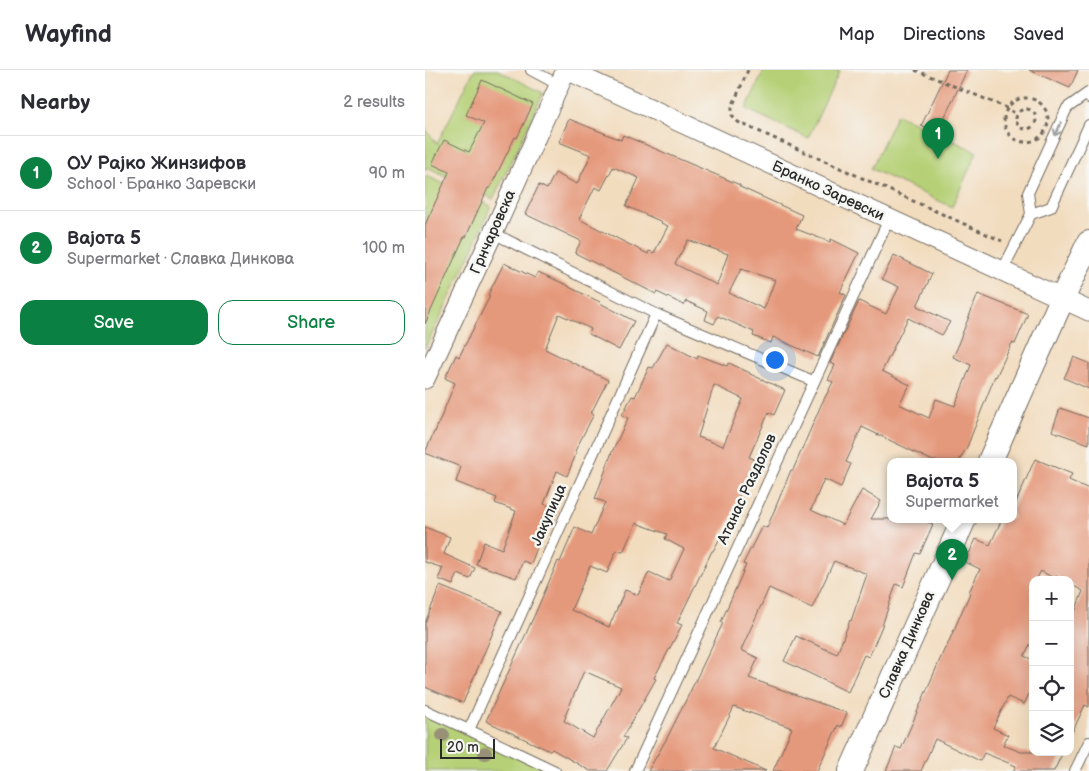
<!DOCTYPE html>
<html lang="en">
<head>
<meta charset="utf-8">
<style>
	:root { --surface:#fff; --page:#f2f2f3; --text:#2b2b33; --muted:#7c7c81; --line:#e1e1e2; --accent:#0b8043 }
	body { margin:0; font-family:"Balsamiq Sans",sans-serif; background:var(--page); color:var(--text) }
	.controls { position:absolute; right:15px; bottom:15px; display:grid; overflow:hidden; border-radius:10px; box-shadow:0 5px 20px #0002 }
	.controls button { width:45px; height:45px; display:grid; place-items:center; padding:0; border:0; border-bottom:1px solid var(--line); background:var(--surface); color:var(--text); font:25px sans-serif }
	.scale { position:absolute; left:15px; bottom:12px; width:55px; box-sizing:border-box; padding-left:5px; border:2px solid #2b2b2b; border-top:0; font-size:14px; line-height:18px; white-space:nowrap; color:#2b2b2b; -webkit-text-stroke:4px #f6f6f2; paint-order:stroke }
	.you { position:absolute; left:349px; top:289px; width:18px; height:18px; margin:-12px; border:4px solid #fff; border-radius:50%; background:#1a73e8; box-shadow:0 0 0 8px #1a73e833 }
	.badge { display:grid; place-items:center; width:32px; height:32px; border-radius:50%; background:var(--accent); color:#fff; font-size:16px; font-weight:700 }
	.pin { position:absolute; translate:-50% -41px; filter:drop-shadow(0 1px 2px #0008) }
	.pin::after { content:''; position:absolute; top:26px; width:18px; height:15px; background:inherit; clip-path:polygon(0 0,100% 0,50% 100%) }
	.popup { position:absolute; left:462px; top:388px; width:130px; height:65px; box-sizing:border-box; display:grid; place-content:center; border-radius:10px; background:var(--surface); filter:drop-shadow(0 1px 4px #0005); font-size:16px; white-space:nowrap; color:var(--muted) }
	.popup b { font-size:19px; color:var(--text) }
	.popup::after { content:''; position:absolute; left:50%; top:100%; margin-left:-10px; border:10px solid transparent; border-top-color:var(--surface) }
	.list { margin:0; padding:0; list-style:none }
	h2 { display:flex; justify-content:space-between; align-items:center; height:65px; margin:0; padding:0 20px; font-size:21px }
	h2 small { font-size:16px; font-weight:400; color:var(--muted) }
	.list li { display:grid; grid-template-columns:32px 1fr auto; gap:15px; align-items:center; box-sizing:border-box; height:75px; padding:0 20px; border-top:1px solid var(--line) }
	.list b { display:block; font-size:19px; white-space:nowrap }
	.list p { margin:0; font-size:16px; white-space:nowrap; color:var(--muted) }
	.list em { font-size:16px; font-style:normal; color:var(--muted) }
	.actions { display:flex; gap:10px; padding:15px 20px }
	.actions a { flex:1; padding:11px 0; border:1px solid var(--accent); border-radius:15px; text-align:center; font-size:18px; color:var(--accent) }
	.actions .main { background:var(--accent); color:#fff }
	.icon { flex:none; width:28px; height:28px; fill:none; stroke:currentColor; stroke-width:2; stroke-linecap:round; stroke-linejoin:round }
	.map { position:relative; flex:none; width:664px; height:701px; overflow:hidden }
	header { display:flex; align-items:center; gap:30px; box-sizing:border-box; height:70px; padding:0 25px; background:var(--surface); border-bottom:1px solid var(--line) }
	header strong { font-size:24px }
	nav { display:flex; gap:28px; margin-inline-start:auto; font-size:18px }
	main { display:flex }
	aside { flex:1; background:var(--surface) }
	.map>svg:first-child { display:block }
</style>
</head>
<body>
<header>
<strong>Wayfind</strong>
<nav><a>Map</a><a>Directions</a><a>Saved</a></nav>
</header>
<main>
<aside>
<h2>Nearby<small>2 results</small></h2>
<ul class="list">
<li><span class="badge">1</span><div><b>ОУ Рајко Жинзифов</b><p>School · Бранко Заревски</p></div><em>90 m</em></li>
<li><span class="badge">2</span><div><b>Вајота 5</b><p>Supermarket · Славка Динкова</p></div><em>100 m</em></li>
</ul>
<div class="actions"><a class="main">Save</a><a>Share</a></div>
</aside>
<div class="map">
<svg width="664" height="701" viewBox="0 0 664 701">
	<rect width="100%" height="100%" fill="#f6f6f2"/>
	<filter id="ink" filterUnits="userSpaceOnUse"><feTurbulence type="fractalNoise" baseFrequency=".02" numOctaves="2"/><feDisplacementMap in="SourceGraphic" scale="10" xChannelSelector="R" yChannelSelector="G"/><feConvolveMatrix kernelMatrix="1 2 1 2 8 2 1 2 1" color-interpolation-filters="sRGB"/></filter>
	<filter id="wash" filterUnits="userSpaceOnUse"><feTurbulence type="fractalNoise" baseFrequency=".0096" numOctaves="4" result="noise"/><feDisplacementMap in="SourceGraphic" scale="20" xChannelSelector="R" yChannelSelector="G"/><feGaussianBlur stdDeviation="1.12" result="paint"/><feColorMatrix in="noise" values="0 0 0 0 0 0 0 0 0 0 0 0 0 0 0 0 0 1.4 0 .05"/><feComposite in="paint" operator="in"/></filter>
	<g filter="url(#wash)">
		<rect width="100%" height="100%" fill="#f2dcbe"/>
		<!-- green -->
		<path fill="#b5d076" stroke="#707e50" d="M49,0H73L118,23L92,80L68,129L2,97L0,101V58L12,74Z
			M339,0H415L383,68L321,39Z
			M472,44L552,82L527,137L446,99Z
			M0,105L66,136L47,181L0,279Z
			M0,640L130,701H0Z"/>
		<g id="blocks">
			<!-- building -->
			<path fill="#e5997b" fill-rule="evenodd" d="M523,0H542L512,63L496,56Z
				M604,0H653L645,18Z
				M57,10L108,34L92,68L90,67L65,118H63L41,167H39L0,254V155L24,102L7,94L19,70L44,82L59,53L41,45Z
				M144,49L196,70L198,65L315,115V117L377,145L371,159L405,172L406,169L434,183L415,222L421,225L393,287L348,267L346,273L328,266L329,262L293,246L289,254L280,250L283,241L261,231L259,235L232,222L231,224L150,183L156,171L100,144L114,115L122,119L130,103L152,114L166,85L134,72ZM188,97L214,108L201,136L237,152L236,153L243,156L229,183L224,181L223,184L154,149L170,117L176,120ZM263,170L303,184L292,215L250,194ZM316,199L350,210L339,239L304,223Z
				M469,185L507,204L492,236L525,252L517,265L483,248L457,301L485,315L474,334L504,348L511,329L530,336L546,295L528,287L534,274H533L553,224L603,244L590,274L587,273L571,307L570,306L542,377L534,391H508L437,357L421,392L426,394L416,417L399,409L386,440L418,455L437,420L456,431L446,449H495L508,454L495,484L491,483L478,517L471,514L457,556L444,587L439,585L423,622L359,591L371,566L412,584L425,550L426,551L442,504L409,491L387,538L344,518L316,580L333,588L324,608L422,643L416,657L413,655L392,701H348L367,658L309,637L289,678L341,701H223L242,668L263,626L298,553L296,552L321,495L318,494L337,456L342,458L366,400H368L396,335L408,312L403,310L410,295L405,293L434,231L461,244L474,217L457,209Z
				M79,193L110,208L113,202L144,216V217L175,232V233L209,251L194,280L164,264L166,259L134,244L120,279L183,310L166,343L169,344L150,381L152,382L142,406L132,401L119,434L133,439L127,455L121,453L106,494L98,491L91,508L51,494L59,472L77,479L91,441L70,433L72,428L31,412L36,397L0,383L9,362H10L30,313L20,308L31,285L34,287L65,226L63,225Z
				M242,273L272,289L273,285L302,296L304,293L325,303V304L360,320L349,345L344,342L324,387L329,389L307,443L308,444L288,481H287L252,553L257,555L229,608L231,609L198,667L202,668L182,701H165L127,679L125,681L61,651L110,544L133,491L135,492L150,457L166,465L180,432L170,429L187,382L203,348L197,345L207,326L210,327L224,297L228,298ZM289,315L318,329L298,376L273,367ZM211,453L242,464L240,469L259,479L244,511L224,502L213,525L200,520L184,557L146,540L165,496L182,503L191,481L198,482ZM159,601L196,617L168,668L139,651L141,646H140Z
				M649,287L664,293V319L639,308Z
				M635,338L664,348V374L627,361Z
				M610,389L647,404L644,410L664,419V637L660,635L645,667V554L658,521L645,514V510H638L631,506L630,509L616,501L611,510H608V569L599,586L608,590V616L599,634L583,627L568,658L583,665L578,675L596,682H638L629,701H588L591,696L559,683L555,691L510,669L496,701H461L471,677L476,679L520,578H521L545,523L544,522L555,499L540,492L551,469L565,475L577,449H588V439Z
				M0,457L25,467L19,484L50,498L45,509L33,504L28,515L13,509L18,498L0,492Z
				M15,516L77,541L38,633L0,617V553Z"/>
		</g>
	</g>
	<g filter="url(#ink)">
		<use href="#blocks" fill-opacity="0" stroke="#71695e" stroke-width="1"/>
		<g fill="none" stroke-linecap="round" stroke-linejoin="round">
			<defs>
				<path id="service" d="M106,0L134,15
					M606,144L626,137L664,55
					M68,163L231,244L388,311
					M577,201L606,144L603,123L642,38L663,23L664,28
					M0,640L44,660L130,701
					M44,660L231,244
					M210,701L464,149
					M650,701L664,672"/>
				<path id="minor" d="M142,0L664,241
					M0,309L68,163L141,0"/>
				<path id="tertiary" d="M565,391L637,229L664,173
					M426,701L539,449"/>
			</defs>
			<!-- service casing -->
			<use href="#service" stroke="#71695e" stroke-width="12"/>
			<!-- minor casing -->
			<use href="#minor" stroke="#71695e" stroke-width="21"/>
			<!-- tertiary casing -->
			<use href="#tertiary" stroke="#71695e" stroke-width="26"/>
			<!-- path -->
			<path stroke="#71695e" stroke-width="3" stroke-dasharray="4 4" stroke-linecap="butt" d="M323,0L307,37V45L313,52L577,171
				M490,0L582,38L592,45
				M579 50a22 22 0 1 1 44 0a22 22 0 1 1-44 0Z
				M591 49a10 10 0 1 1 20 0a10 10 0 1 1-20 0Z"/>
			<!-- service -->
			<use href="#service" stroke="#fff" stroke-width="10"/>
			<!-- minor -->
			<use href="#minor" stroke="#fff" stroke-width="19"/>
			<!-- tertiary -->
			<use href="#tertiary" stroke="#fff" stroke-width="24"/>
		</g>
		<!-- trees -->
		<g fill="#989178">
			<circle cx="18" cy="665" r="7"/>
			<circle cx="60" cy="683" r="7"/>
		</g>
		<!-- one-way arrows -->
		<defs><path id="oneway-shaft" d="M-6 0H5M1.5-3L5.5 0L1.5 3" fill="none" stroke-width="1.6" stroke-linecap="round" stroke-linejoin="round" transform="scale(1.25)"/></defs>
		<use stroke="#a0a0a0" href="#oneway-shaft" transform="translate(633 59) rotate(114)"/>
	</g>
	<g text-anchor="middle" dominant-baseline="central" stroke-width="5" stroke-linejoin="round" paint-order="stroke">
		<!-- street labels -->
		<g font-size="15" fill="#2b2b2b" stroke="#f6f6f2">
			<text transform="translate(403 121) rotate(25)">Бранко Заревски</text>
			<text transform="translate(68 162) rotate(-66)">Грнчаровска</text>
			<text transform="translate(322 419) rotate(-65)">Атанас Раздолов</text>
			<text transform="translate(124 445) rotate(-66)">Јакупица</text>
			<text transform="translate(482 575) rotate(-66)">Славка Динкова</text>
		</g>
	</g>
</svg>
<div class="controls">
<button>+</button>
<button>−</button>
<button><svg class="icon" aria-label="locate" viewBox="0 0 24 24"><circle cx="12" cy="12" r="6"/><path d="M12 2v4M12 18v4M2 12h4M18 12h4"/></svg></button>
<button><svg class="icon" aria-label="layers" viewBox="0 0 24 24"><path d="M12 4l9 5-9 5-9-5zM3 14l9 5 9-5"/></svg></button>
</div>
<div class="scale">20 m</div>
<div class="you"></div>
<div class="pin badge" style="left:513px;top:89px">1</div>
<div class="pin badge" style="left:527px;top:510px">2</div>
<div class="popup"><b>Вајота 5</b>Supermarket</div>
</div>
</main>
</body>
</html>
